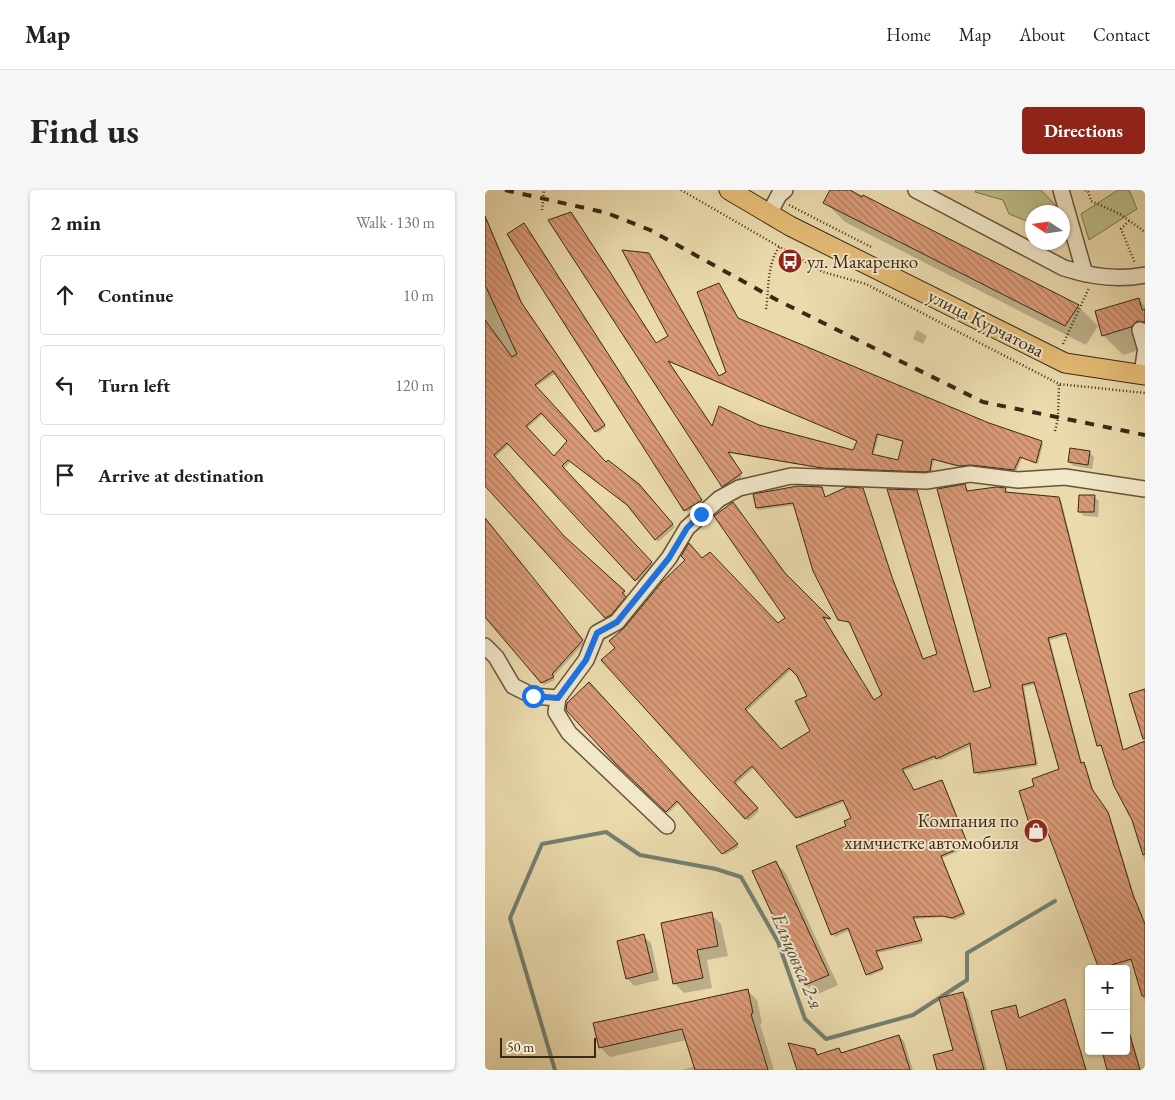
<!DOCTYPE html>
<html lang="en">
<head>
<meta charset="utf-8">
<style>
	:root { --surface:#fff; --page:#f6f6f6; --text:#222; --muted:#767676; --line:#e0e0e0; --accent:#8f2418 }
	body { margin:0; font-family:"EB Garamond",serif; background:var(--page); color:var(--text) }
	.controls { position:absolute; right:15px; bottom:15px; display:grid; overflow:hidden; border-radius:5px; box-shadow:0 1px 4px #0004 }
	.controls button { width:45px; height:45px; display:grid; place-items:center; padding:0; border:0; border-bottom:1px solid var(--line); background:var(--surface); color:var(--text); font:25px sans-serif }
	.compass { position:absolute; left:540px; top:15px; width:45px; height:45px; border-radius:50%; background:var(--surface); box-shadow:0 1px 4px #0004; rotate:282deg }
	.scale { position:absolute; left:15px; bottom:12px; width:96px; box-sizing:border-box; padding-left:5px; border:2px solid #3b2814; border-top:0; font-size:14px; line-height:18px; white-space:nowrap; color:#3b2814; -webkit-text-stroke:4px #f1e7c9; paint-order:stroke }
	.stop { position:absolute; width:15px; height:15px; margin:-11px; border:4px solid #1a73e8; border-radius:50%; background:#fff }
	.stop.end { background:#1a73e8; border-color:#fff; box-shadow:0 1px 5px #0008 }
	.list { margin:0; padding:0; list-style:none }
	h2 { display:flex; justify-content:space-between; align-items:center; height:65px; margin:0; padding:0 20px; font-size:21px }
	h2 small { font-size:16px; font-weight:400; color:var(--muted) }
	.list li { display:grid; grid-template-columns:32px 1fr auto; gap:15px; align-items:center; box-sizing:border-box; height:80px; margin:0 10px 10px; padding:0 10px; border:1px solid var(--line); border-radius:5px }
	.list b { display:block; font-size:19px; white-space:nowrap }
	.list em { font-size:16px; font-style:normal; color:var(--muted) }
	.icon { flex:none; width:28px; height:28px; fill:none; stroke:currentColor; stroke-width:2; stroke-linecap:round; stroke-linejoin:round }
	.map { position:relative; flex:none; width:660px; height:880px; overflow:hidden; border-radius:5px }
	header { display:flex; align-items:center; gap:30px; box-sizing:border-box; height:70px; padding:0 25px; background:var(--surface); border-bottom:1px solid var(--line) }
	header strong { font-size:24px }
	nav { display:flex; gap:28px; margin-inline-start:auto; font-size:18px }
	.intro { display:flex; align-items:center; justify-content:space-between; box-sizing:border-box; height:120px; padding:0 30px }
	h1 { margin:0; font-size:35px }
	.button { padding:12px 22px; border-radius:5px; background:var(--accent); color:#fff; font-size:18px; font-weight:700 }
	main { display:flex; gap:30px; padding:0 30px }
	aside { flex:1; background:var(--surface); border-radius:5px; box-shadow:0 1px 4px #0004 }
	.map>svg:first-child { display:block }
</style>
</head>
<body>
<header>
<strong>Map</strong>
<nav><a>Home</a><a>Map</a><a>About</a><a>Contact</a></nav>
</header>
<div class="intro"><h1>Find us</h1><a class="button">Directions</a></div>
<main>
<aside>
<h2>2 min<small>Walk · 130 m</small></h2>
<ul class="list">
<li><svg class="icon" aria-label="ahead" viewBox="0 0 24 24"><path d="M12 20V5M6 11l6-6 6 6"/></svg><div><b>Continue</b></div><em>10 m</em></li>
<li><svg class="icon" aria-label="left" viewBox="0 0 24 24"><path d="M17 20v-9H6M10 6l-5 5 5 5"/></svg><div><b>Turn left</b></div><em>120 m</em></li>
<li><svg class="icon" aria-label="arrive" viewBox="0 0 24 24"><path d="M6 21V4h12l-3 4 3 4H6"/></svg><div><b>Arrive at destination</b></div></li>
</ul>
</aside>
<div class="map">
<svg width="660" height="880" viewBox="0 0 660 880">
	<defs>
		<pattern id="building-back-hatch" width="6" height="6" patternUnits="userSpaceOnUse" patternTransform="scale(1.25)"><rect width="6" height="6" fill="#da9a77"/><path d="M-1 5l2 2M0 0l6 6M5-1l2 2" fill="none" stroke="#b27e60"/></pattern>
	</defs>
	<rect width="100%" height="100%" fill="#eadaac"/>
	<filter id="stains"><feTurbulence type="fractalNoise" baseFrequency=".004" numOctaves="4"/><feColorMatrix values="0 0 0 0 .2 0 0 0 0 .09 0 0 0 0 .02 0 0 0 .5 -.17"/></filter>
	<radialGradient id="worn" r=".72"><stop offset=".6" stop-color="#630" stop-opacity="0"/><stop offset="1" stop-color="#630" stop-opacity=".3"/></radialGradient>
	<!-- green -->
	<path fill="#bcbe86" stroke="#7c734d" d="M491,0H556L571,16L566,22H548L547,33L524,24L518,10L490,2Z
		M633,0H644L652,19L604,50L596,24Z"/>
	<!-- shadow -->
	<path fill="#0003" fill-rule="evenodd" d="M344,0H366L593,116L613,136L601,155L360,32L340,12L345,3Z
		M0,25L38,115L121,237L113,243L111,241L71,183L50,197L121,273L156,298L190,337L173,352L144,316L86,271L79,279L169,375L153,392L25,254L10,267L80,349L141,404L139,406L142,410L123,429L0,294ZM58,224L83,251L69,268L42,238Z
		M87,25L172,154L234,187L242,183L234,94L253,130L503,234L556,252L558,254L553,274L537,268L531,282L489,276L477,278L449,270L446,283H443L339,279L244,263L257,287L240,298ZM183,171L373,251L369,261L274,236L227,238ZM394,245L419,252L414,272L388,266Z
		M41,36L218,312L202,322L200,320Z
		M654,110L660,116V158L638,165L618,145Z
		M432,140L442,146L438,154L428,149Z
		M604,262L609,267L607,279L589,276L584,272Z
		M480,296L483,302L521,299L522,303L574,308L576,310L639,561L660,596V673L648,630L618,557L613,556L583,445L565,450L597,574L601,576L609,602L625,626L650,708L660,732V813L648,771L625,779H615L565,645L553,650L550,648L551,597L575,580L551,494L539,497L553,576L493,585L486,556L455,570L452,568L418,581L429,602L456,592L459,594L484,657L457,668L481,725L470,730L460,727L430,729L438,753L392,763L399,780L384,786L365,740L350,747L347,744L368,629L360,612L315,629L270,577L250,595L274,621L263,631L118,470L132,458L126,451L177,393L217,369L293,435L301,428L302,386L345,430L339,429L389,511L399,506L366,434L354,429L310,315L274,320L272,318L336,298L341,308L377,299L408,391L439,470L454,465L432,301L490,503L507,498ZM307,479L313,485L324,506L326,541L296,560L262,521Z
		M609,307L614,311L613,327L599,326L594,321Z
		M0,330L99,453L68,487L70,490L59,495L0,425Z
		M104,494L254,657L240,665L195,612L183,623L130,572Z
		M290,672L300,682L353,795L331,805L321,795L269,682Z
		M226,724L236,734L243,766L222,770L227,798L199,803L189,793Z
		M158,746L166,753L174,790L149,796L142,788Z
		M262,800L272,810L277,833L275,834L289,880H198L210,876L202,850L125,867L115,857Z
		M478,804L483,809L502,880H453L469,861Z
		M580,811L602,880H524L530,816L535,829Z
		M641,829L656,880H624L641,861Z
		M414,846L419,851L428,880H313L329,860L334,866L354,859L358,864Z"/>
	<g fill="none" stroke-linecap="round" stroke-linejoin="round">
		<!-- stream -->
		<path stroke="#738071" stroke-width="4" d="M70,880L25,728L57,654L121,642L155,665L231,679L256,687L293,752L320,829L341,849L428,825L482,790V763L570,711"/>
	</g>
	<!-- building -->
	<path fill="url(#building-back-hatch)" stroke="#3b2814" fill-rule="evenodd" d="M345,0H365L377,7L378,5L594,115L580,136L338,13Z
		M86,22L171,153L183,146L137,60L164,63L234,186L241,182L212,102L234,93L253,128L504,233L557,251L551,273L535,267L529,280L486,275L474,276L447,269L445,281L440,282L337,278L243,262L257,283L237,297L63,30ZM183,171L372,251L368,260L274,235L234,216L227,236ZM392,244L418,251L413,270L387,264Z
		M0,26L36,112L120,235L110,242L68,181L50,195L121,272L123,270L154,294L188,334L170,350L142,315L83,270L77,276L167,372L150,391L22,253L9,265L79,346L140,401L137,403L141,407L126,425L120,428L0,296V130L27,167L32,164L0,95ZM56,223L82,251L69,266L41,236Z
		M39,33L217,310L199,321L22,44Z
		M654,108L657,120L660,119V132L652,131L646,137L617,146L610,121Z
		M585,258L605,261L603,275L583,272Z
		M480,294L482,301L511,297L521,298L520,302L574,307L638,560L660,551V664L658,665L647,630L629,596L616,555L612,556L581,443L563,448L596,573L599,572L607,599L623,622L648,705L660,734V806H657L646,769L614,779L563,643L549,649L534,601L549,596L547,589L574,579L549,492L537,495L551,574L489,583L485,553L451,569L450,566L417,579L429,600L457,590L483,655L456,666L479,723L467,728L457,726L428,727L437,750L391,761L398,778L381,785L363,738L346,745L311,656L361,636L359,631L366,628L358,610L311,628L267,576L249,592L273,618L260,629L116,470L130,458L124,451L139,438L177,392L200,370L196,366L204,353L217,368L225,362L293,433L300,428L229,326L248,312L300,383L346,429L338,427L389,510L397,505L364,432L353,430L328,381L308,313L271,318L268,304L313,296L337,297L340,307L362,297L378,298L407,387L438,469L452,464L402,299L432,300L489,502L506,497L452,299ZM304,478L312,486L322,506L310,511L325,541L296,559L260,519Z
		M594,305H610L609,322H593Z
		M0,328L98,450L67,484L69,487L56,493L0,427Z
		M104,492L253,654L237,664L192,611L181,622L130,573L81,520L82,513Z
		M660,499V549H658L644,504Z
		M291,671L344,785L320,795L267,681Z
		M227,722L233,756L212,760L218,788L188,794L176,733Z
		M159,744L168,782L141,789L132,751Z
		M263,799L268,823L266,824L283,880H210L197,839L114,858L108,833Z
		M478,802L499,880H452L448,865L468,860L454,808Z
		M580,809L601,880H522L506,821L531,815L534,828Z
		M641,842H644L655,880H622L617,861H641Z
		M414,845L425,880H312L303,853L330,859L332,865L354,858L356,863Z"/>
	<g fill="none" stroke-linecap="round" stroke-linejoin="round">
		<defs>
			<path id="minor" d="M431,0L579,78C604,86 634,90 660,85
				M576,0L600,84
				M284,24L294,5L300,0
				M655,140L660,157
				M657,185L660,163
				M0,456L11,467L28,496L48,506L73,508L101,470L112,443L132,432L184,368L202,338L234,309L254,298L306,286L441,291L485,284L533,290L580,287L660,299
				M73,508L71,522L84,543L182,636"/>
			<path id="major" d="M244,0L305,36L580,173L660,185"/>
		</defs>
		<!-- minor casing -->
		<use href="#minor" stroke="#67543a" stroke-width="18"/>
		<!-- major casing -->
		<use href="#major" stroke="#3b2814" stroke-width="21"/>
		<!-- path -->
		<path stroke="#3b2814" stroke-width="2.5" stroke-dasharray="1 2.5" stroke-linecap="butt" d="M196,0L338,82L381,94L574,194L660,203
			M600,0L603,1L606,11L635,24L660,42
			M304,15L388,58
			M57,20L59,0
			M644,31L636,39L650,73
			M281,119C284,98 282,75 294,57
			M578,154L604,98
			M570,241L573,229L574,194"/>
		<!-- minor -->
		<use href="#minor" stroke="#f1e7c9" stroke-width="15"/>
		<!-- major -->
		<use href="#major" stroke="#e5bd76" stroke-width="19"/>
		<!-- rail -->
		<path stroke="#3b2814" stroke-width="4" stroke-dasharray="9 9" stroke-linecap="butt" d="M20,0L122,23L165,40L292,110L498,212L660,245"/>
	</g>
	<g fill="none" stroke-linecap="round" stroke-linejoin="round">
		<!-- route -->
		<path stroke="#1a73e8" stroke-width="6" d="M48,506L73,508L101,470L112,443L132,432L184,368L202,338L216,324"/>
	</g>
	<!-- icons -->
	<defs>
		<symbol id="bus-disc" viewBox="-11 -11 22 22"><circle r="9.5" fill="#8f2418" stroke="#f1e7c9"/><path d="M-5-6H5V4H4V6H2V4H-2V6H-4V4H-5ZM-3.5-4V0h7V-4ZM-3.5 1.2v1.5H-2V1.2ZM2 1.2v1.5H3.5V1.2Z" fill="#fff"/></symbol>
		<symbol id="shop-disc" viewBox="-11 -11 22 22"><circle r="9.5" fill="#8f2418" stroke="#f1e7c9"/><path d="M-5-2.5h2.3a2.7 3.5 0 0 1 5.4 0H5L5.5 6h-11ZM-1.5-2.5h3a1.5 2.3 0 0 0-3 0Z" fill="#fff"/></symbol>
	</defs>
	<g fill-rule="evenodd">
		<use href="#bus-disc" x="291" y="57" width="28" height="28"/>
		<use href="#shop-disc" x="537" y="627" width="28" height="28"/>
	</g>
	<g text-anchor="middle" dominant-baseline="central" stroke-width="4" stroke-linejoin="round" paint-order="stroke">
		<!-- poi labels -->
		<g font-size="19" fill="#3b2814" stroke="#f1e7c9" text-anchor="start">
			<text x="322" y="71">ул. Макаренко</text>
			<text x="534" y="630" text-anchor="end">Компания по<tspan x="534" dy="22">химчистке автомобиля</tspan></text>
		</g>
		<!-- street labels -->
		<g font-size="19" fill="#3b2814" stroke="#f1e7c9">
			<text transform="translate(501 133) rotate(27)">улица Курчатова</text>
		</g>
		<!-- water labels -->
		<g font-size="20" font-style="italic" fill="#524c3b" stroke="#f1e7c9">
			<text transform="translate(313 771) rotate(67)">Ельцовка 2-я</text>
		</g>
	</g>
	<rect width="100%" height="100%" filter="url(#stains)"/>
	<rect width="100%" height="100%" fill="url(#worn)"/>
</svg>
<div class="controls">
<button>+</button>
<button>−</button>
</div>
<svg class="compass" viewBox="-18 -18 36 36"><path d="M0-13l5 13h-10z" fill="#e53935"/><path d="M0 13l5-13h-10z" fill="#767676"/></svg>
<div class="scale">50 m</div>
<div class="stop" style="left:48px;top:506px"></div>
<div class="stop end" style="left:216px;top:324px"></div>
</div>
</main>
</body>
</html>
